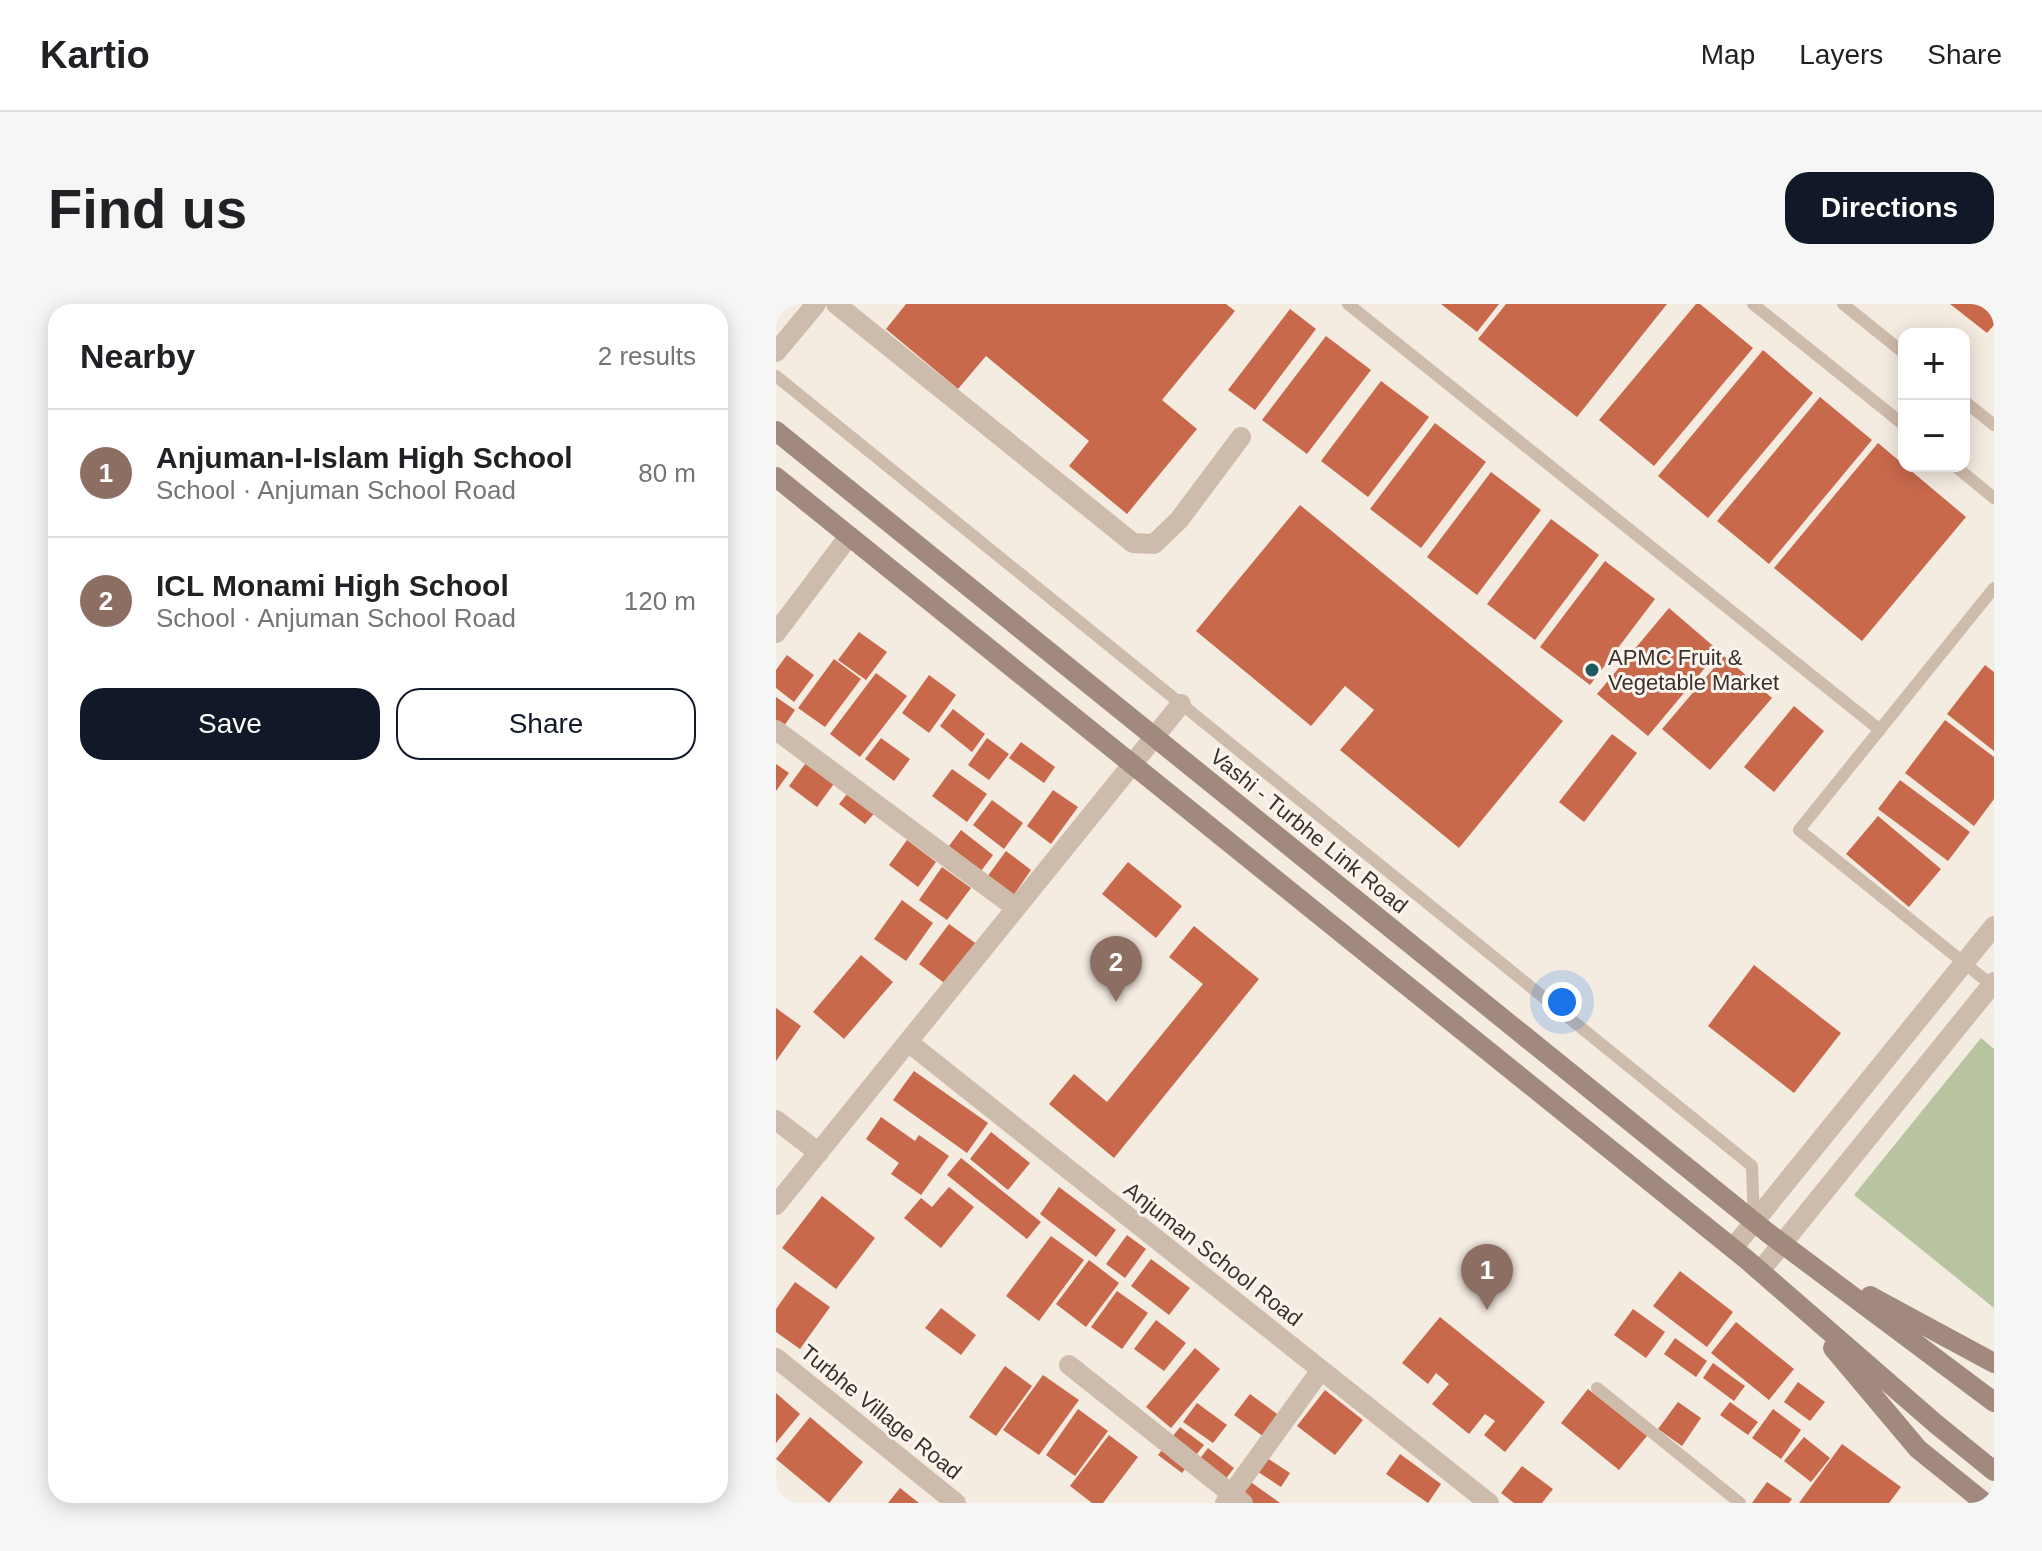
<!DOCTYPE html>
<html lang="en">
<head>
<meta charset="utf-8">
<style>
	:root { --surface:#fff; --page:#f6f6f6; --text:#202124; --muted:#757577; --line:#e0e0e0; --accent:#111827 }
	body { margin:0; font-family:Arial,sans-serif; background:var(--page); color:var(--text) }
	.controls { position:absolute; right:24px; top:24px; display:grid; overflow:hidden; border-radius:16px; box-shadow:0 4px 20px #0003 }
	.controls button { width:72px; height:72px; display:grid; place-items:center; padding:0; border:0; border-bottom:2px solid var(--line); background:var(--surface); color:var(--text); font:40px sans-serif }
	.you { position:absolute; left:786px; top:698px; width:28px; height:28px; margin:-20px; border:6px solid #fff; border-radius:50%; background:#1a73e8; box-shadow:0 0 0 12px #1a73e833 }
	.badge { display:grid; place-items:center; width:52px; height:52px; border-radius:50%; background:var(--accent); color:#fff; font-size:26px; font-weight:700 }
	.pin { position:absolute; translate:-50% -66px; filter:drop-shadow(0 2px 4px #0008) }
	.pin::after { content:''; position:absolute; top:42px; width:28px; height:24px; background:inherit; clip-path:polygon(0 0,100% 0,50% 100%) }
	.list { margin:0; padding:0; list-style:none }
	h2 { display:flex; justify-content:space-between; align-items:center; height:104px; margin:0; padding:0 32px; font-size:34px }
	h2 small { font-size:26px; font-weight:400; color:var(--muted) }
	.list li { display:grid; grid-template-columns:52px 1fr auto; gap:24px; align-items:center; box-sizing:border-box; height:128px; padding:0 32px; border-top:2px solid var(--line) }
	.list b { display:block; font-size:30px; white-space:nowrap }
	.list p { margin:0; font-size:26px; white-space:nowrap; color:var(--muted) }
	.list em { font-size:26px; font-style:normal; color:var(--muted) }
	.actions { display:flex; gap:16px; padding:24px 32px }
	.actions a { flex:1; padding:18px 0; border:2px solid var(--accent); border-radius:24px; text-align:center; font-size:28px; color:var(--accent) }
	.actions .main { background:var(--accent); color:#fff }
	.map { position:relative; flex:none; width:1218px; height:1199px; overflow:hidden; border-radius:24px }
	header { display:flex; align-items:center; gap:48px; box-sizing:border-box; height:112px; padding:0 40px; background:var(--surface); border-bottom:2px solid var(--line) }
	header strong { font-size:38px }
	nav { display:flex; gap:44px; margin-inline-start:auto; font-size:28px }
	.intro { display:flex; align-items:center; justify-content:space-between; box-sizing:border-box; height:192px; padding:0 48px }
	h1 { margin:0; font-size:56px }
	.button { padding:20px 36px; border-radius:24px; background:var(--accent); color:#fff; font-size:28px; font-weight:700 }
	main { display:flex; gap:48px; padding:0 48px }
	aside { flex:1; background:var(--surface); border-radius:24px; box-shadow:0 4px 20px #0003 }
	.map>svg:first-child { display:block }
</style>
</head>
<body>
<header>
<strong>Kartio</strong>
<nav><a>Map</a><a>Layers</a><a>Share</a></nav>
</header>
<div class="intro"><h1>Find us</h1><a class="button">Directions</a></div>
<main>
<aside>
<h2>Nearby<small>2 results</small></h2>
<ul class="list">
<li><span class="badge" style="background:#8d6e63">1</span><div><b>Anjuman-I-Islam High School</b><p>School · Anjuman School Road</p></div><em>80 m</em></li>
<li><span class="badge" style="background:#8d6e63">2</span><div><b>ICL Monami High School</b><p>School · Anjuman School Road</p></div><em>120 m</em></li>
</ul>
<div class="actions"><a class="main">Save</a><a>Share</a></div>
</aside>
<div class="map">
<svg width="1218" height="1199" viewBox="0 0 1218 1199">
	<rect width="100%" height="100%" fill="#f4ebe1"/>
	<!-- green -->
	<path fill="#b8c4a0" d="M1205,734L1218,745V1004L1078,891Z"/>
	<!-- building -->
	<path fill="#c8694b" d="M130,0H450L459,7L386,96L421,125L351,210L293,162L313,137L210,52L182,85L110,25Z
		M665,0H723L701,28Z
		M730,0H891L801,113L702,35Z
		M920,0H924L977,44L878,162L823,116Z
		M1174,0H1218V21L1211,29Z
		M514,5L540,25L479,106L452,86Z
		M550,32L595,66L531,150L486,116Z
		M987,46L1037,89L932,214L882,172Z
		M605,77L653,113L592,193L545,157Z
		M1044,93L1096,136L993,260L941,217Z
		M659,119L710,158L645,244L594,205Z
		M1102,139L1190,213L1086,337L998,264Z
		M715,168L765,206L701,291L651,253Z
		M524,201L787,417L683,544L564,446L598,406L569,382L535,422L420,327Z
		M775,215L823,251L759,336L711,300Z
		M829,257L879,295L814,381L764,343Z
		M893,304L943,347L872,432L821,390Z
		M83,328L111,348L90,376L62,356Z
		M11,351L38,371L18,398L0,384V366Z
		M948,352L996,394L934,466L886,425Z
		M58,355L85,375L49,423L22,404Z
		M1209,361L1218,368V447L1171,410Z
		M100,369L131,392L84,453L54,430Z
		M153,371L180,391L153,429L126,409Z
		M0,393L19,406L6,425L0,421Z
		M1018,402L1048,427L998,488L968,463Z
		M177,405L209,430L196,448L164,422Z
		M1169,416L1218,453V495L1198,522L1129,469Z
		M836,430L861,449L808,518L783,498Z
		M105,434L134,455L118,477L89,455Z
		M211,434L233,450L213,476L192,461Z
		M245,438L279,463L268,479L233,454Z
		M32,456L60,477L41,503L13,482Z
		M0,460L13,469L0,487Z
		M176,465L211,490L191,518L156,492Z
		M1124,476L1194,528L1172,557L1102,505Z
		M76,484L103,504L89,520L63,500Z
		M277,486L302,503L275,540L251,522Z
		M216,496L247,519L228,545L197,521Z
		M1102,512L1165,565L1133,603L1070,550Z
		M185,526L217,551L205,567L173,542Z
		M131,536L160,558L142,583L113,561Z
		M230,547L255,566L237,592L211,573Z
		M352,558L406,602L380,634L326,590Z
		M166,563L195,584L171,616L143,596Z
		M126,596L157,619L130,657L98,635Z
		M173,620L202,641L171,681L143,660Z
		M418,622L483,675L338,854L273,800L298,770L331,798L427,680L393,653Z
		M85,651L117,678L68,735L37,708Z
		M978,661L1065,729L1018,789L932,722Z
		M0,704L25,722L0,757Z
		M138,767L212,819L191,849L117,796Z
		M105,813L139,837L143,831L173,852L145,891L115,870L123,859L90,835Z
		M215,828L254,859L232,886L194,855Z
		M185,854L265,918L251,935L171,871Z
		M173,883L198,903L165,944L128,914L145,894L156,903Z
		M283,883L340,926L320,953L264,910Z
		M46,892L99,934L60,985L6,944Z
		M351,931L370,945L349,974L330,960Z
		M275,932L308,956L263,1017L230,992Z
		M375,955L414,984L393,1011L355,982Z
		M313,956L343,979L310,1023L280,1000Z
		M904,967L957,1008L931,1043L877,1002Z
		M19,978L54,1003L24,1045L0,1028V1005Z
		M341,987L372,1009L346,1045L315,1023Z
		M165,1004L200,1031L185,1051L149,1024Z
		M857,1005L889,1028L870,1054L838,1031Z
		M664,1013L769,1098L729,1148L708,1131L719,1117L709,1110L693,1130L656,1100L673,1080L660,1069L652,1080L626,1059Z
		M380,1016L410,1039L388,1067L358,1045Z
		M960,1018L1018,1065L993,1096L935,1049Z
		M899,1034L931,1057L920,1073L888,1050Z
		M419,1044L444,1065L395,1124L370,1103Z
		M937,1059L969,1082L958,1097L927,1074Z
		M229,1062L256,1082L220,1132L193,1113Z
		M267,1071L303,1096L263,1151L227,1126Z
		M1022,1078L1049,1098L1034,1117L1008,1098Z
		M812,1085L871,1132L843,1166L785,1119Z
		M549,1086L587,1116L559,1151L521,1122Z
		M0,1089L24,1110L0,1139Z
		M474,1090L504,1112L488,1133L458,1111Z
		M902,1098L925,1114L906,1142L882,1125Z
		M954,1098L982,1118L972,1131L944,1111Z
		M421,1099L451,1121L437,1139L407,1118Z
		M302,1105L332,1127L299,1172L270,1151Z
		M997,1105L1025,1126L1005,1155L976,1134Z
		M34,1113L87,1158L53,1199L0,1155Z
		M404,1123L428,1141L406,1169L382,1151Z
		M333,1131L362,1153L327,1199H316L294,1182Z
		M1028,1133L1054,1154L1035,1178L1008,1157Z
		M1066,1140L1125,1183L1113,1199H1023Z
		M432,1144L458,1164L442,1185L416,1165Z
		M624,1150L665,1180L652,1199L610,1170Z
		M488,1152L514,1169L505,1183L479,1166Z
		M746,1162L777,1185L766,1199H738L725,1189Z
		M469,1174L504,1199H472L458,1189Z
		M991,1178L1016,1195L1013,1199H976Z
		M124,1184L143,1199H112Z"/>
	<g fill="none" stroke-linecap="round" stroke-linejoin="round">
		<!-- service -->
		<path stroke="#cdbbac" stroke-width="12" d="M572,0L1104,426
			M977,0L1128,121
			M1067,0L1128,49
			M0,72L976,862L978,918
			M1188,97L1218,121
			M1179,162L1218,194
			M1218,284L1023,526L1218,683
			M821,1084L964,1199"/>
		<!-- minor -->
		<path stroke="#cdbbac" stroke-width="20" d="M60,0L357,239L378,240L403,216L465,133
			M0,48L40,0
			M0,329L73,232
			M0,426L240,604
			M132,738L713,1199
			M0,816L43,849
			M0,901L405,400
			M0,1054L180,1199
			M293,1061L467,1199
			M449,1199L545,1066"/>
		<!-- tertiary -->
		<path stroke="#cdbbac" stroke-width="20" d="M957,944L1218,622
			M984,967L1218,678"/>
		<!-- secondary -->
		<path stroke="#a18a7d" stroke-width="20" d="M0,127L992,929L1218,1098
			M0,173L970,955L1160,1120L1218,1167
			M1094,992L1218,1059
			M1057,1044L1142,1145L1209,1199"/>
	</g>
	<!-- markers -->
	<circle fill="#1f5a5e" stroke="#fbf5ee" stroke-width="3" cx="816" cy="366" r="8"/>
	<g text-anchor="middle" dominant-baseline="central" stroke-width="6" stroke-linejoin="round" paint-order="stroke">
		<!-- poi labels -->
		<g font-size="22" fill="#3b302b" stroke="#fbf5ee" text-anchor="start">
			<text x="832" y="353">APMC Fruit &amp;<tspan x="832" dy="25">Vegetable Market</tspan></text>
		</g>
		<!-- street labels -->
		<g font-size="22" fill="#3b302b" stroke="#fbf5ee">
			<text transform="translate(533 527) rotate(39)">Vashi - Turbhe Link Road</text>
			<text transform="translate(437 950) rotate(38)">Anjuman School Road</text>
			<text transform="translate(105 1108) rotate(39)">Turbhe Village Road</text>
		</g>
	</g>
</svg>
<div class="controls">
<button>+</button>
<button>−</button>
</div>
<div class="you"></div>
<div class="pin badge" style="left:711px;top:1006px;background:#8d6e63">1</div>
<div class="pin badge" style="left:340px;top:698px;background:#8d6e63">2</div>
</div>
</main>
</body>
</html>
